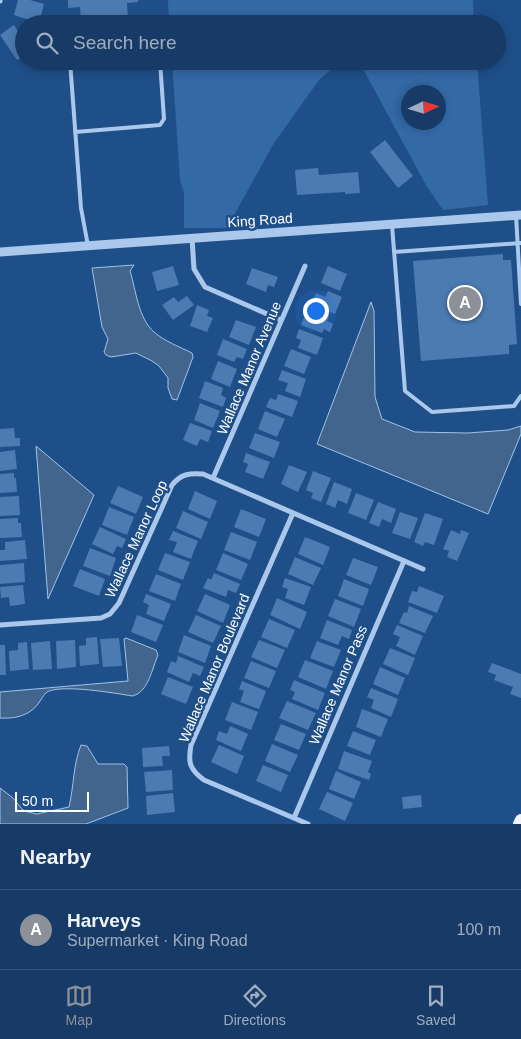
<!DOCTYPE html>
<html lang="en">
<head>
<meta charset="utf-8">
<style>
	:root { --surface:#173b66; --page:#20426c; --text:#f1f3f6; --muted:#9eadbf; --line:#36557a; --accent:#8c9099 }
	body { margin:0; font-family:Helvetica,sans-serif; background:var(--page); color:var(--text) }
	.compass { position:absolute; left:401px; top:85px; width:45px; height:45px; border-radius:50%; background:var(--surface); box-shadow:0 2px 8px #0003; rotate:86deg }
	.scale { position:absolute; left:15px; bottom:12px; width:74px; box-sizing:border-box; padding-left:5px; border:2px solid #fff; border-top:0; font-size:14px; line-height:18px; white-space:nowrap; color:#fff; -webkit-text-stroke:4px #1f4f88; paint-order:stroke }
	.you { position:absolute; left:315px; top:310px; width:18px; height:18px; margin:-12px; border:4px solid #fff; border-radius:50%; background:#1a73e8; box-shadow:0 0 0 8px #1a73e833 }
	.badge { display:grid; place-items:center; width:32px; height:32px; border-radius:50%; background:var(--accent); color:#fff; font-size:16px; font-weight:700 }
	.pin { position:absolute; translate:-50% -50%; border:2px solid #fff; box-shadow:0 1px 5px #0006 }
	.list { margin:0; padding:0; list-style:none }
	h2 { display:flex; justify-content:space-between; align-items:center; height:65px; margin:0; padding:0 20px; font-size:21px }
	h2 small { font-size:16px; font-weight:400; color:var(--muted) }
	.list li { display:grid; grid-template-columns:32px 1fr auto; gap:15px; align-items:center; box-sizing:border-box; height:80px; padding:0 20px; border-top:1px solid var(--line) }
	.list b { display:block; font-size:19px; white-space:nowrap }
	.list p { margin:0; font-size:16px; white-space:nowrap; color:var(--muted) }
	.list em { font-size:16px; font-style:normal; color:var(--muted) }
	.icon { flex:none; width:28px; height:28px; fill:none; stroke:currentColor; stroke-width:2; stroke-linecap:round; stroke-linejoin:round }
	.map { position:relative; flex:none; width:521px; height:824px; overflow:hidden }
	.search { position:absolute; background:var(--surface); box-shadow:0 2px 8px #0003; left:15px; right:15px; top:15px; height:55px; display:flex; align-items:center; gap:12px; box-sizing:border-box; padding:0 18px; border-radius:28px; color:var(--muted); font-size:19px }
	.sheet { height:145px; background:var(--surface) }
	nav { display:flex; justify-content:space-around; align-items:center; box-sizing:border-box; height:70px; border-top:1px solid var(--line); background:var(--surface); font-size:14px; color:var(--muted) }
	nav a { display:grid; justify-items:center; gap:2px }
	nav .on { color:var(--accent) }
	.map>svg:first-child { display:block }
</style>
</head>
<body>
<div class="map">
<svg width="521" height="824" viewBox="0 0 521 824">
	<rect width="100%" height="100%" fill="#1f4f88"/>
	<!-- green -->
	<path fill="#3369a5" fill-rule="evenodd" d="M168,0H473L474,24H169Z
		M172,61H341L319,80L274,143L227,228H184V193L180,180Z
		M353,61H477L488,205L443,210L427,187L362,67ZM438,92V122H408V92Z"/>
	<!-- water -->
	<path fill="#42658e" stroke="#9dc4ec" d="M134,265L130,271C136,290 138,318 154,332C164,341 180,347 192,353L193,357L177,400L172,399L168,388V378L159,366L152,361L136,353L111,357L106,355L104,352L108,339L102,327L92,268Z
		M371,302L374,311L375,397L382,419L415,432L468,433L508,430L521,426V434L488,514L317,444Z
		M36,446L94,495L48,599Z
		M126,638L156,650L158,655C152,669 148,693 132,696C115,693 61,684 47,692C44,694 41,700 38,704C29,716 14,719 0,718V692L128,681L124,639Z
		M81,745L87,746L98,764H124L127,767L128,808L86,824H0V788L13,798L23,810L28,812L37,814L69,807C74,786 73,765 81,745Z"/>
	<!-- building -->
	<path fill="#4c7bb2" d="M18,0H30L44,4L39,23L14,15Z
		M68,0H138V2L127,3L128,18L111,19V24H98V20L81,21L80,7L68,8Z
		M14,25L24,40V56L17,60L0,35Z
		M385,140L413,176L398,188L370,152Z
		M318,168L319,175L358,172L360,193L345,194V192L297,195L295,170Z
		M503,254V260H511L517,344L509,345V354L421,361L413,261Z
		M173,266L179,285L157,291L152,272Z
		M328,266L347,274L340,291L321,283Z
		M252,268L278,277L274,287L268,285L266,292L246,284Z
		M328,291L342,297L335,314L311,305L316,293L325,297Z
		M187,296L194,305L173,320L162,305L174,297L178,302Z
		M197,305L209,310L207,316L213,318L207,332L190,326Z
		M308,307L329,316L327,321L333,324L330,332L324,329L322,333L301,325Z
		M236,320L256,327L249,345L229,337Z
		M299,329L323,338L317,355L298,348L301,340L296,338Z
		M223,339L247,349L243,359L237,357L234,362L217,355Z
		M291,349L311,357L304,374L284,366Z
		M218,361L237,369L230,387L211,379Z
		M282,370L306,379L300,397L285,391L288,383L278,380Z
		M205,381L223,388L221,395L226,398L223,407L199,398Z
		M278,394L298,401L292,417L266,407L270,398L276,400Z
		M200,403L220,411L213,428L194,420Z
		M265,411L285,419L277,437L258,429Z
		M190,423L212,431L208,442L200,439L197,446L183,440Z
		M14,428L15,438H20V446L0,447V429Z
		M255,433L280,442L274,458L249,448Z
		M15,450L17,469L0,471V452Z
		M246,453L270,462L263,479L245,472L248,464L243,462Z
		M289,465L307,472L298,492L281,484Z
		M313,471L331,478L321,502L311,498L313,493L306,490Z
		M14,473V478H16L17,492L0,493V474Z
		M334,482L352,489L347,504L338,500L335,508L326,504Z
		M118,486L143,497L136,514L110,503Z
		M195,491L217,501L210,519L188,509Z
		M356,493L374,500L366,520L348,513Z
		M19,496L20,515L0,516V497Z
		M378,502L396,509L391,523L382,519L379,527L369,523Z
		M109,507L134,517L127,535L102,525Z
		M241,509L266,519L259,537L234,527Z
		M183,511L208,522L201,539L176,528Z
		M400,512L418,518L410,539L392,533Z
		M425,513L443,519L434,545L425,542L423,546L414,542Z
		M18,518V523H21L22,537L0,538V519Z
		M100,527L126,539L122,548L117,546L113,554L92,544Z
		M451,530L460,534L461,530L469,533L457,561L447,557L449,551L443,549Z
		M173,531L198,541L191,559L173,552L177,542L169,540Z
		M231,532L257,542L250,560L224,550Z
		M305,537L330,547L323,565L298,554Z
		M25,540L27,559L0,561V550H5V542Z
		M90,548L116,558L110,576L83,566Z
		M165,553L190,562L183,580L158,570Z
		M223,553L248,564L241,580L216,570Z
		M295,557L321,568L313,585L288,574Z
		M353,558L378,567L371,585L346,575Z
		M24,563L25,582L0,584V565Z
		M80,569L105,579L99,596L73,586Z
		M214,573L240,584L236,593L228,590L226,597L203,588L208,578L211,580Z
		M156,574L181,584L175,601L149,591Z
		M285,578L311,587L304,605L285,598L288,589L282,587Z
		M344,579L369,589L363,606L338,596Z
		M23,585L25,604L10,606L9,597L1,598L0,587Z
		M419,586L444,596L437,613L408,602L412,591L417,592Z
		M146,594L171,604L164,621L146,614L149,605L143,602Z
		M205,594L230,605L223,623L197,611Z
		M277,598L307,612L300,629L270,615Z
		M335,599L361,609L354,627L328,616Z
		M409,606L433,616L425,633L399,623L404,612L407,613Z
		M137,615L163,625L156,642L131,632Z
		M196,615L221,626L213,643L188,632Z
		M269,619L295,630L287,648L261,637Z
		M327,620L352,630L349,639L342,636L338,645L320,638Z
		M397,625L423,636L415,655L396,646L400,637L393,634Z
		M184,635L211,646L205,663L178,652Z
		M97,637L99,664L80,666L79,646L86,645V638Z
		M119,638L122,666L103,667L100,639Z
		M75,640L76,667L57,669L56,641Z
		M259,640L285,650L277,668L251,657Z
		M50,641L52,669L33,670L31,643Z
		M317,641L341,650L334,667L310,658Z
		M27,642L29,669L10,671L9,651L18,650V643Z
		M0,645H5L6,675H0Z
		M390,648L415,658L408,675L383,664Z
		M178,656L204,667L200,676L193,673L189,682L167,672L171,661L176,663Z
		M305,660L333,671L326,689L298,677Z
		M251,661L276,671L269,688L244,678Z
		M492,663L521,674V698L510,694L513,687L494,680L496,675L488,672Z
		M380,667L405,678L398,695L373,684Z
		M168,677L193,687L186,704L161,694Z
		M294,680L325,693L318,710L292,699L295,692L290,690Z
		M242,681L266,691L259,709L240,702L244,691L239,689Z
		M371,688L398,699L391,717L371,708L374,700L367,697Z
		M287,701L316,713L308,730L279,718Z
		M232,702L258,712L251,730L225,720Z
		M362,709L388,719L381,737L356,727Z
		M281,724L306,734L299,750L274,740Z
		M230,726L248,734L241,751L216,740L219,731L227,734Z
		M353,731L376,740L370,755L347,746Z
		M272,744L298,755L290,772L265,761Z
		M219,745L244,756L237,774L211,762Z
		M169,746L170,756H162L163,766L143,767L142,748Z
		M344,751L372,761L368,772L371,774L369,780L338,769Z
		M263,765L288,775L281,792L256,781Z
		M172,770L173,790L146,792L144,772Z
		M336,771L361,782L354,799L329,789Z
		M327,792L353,803L345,821L319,809Z
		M173,793L175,812L147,815L146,796Z
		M421,795L422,807L403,809L402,797Z"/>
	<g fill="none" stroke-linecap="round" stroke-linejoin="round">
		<!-- service -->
		<path stroke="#aac8eb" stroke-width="4" d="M70,61L81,208L88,246
			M75,132L160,125L164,119L160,61
			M516,215L521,304
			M392,225L405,391L432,412L514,406L521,396
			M394,252L521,243"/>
		<!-- minor -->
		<path stroke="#aac8eb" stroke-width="5" d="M0,1V0
			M192,238L194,269L205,287L281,320
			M213,478L305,266
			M293,513L191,745C188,762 189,769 204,780L308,824
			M0,625L101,618L110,614L119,603L172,485C181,474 189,473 203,474L423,569
			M294,818L404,561"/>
		<!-- tertiary -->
		<path stroke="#aac8eb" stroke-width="9" d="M0,252L521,215"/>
		<!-- primary -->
		<path stroke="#eef5fe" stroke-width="12" d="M519,824L521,820"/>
	</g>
	<g text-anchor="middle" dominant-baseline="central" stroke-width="5" stroke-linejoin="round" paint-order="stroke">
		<!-- street labels -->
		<g font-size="14" fill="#fff" stroke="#1f4f88">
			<text transform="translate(260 220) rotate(-4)">King Road</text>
			<text transform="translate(249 368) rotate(-67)">Wallace Manor Avenue</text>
			<text transform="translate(136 539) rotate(-65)">Wallace Manor Loop</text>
			<text transform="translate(214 668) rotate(-67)">Wallace Manor Boulevard</text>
			<text transform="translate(338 685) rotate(-67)">Wallace Manor Pass</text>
		</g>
	</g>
</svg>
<svg class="compass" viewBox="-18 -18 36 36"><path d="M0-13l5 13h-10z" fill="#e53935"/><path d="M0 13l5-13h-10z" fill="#9eadbf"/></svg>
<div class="scale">50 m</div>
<div class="you"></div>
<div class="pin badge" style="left:465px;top:303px">A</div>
<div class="search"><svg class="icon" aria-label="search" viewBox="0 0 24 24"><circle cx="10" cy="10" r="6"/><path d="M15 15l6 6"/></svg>Search here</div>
</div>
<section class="sheet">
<h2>Nearby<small></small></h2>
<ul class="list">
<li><span class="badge">A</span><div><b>Harveys</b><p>Supermarket · King Road</p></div><em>100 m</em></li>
</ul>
</section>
<nav>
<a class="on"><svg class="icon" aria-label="map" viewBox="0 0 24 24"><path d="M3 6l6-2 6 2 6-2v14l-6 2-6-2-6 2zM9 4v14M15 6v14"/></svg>Map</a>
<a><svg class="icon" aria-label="directions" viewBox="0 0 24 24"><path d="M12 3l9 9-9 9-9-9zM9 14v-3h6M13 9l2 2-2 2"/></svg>Directions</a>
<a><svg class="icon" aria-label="saved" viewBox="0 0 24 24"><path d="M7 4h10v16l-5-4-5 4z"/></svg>Saved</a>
</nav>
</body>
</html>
